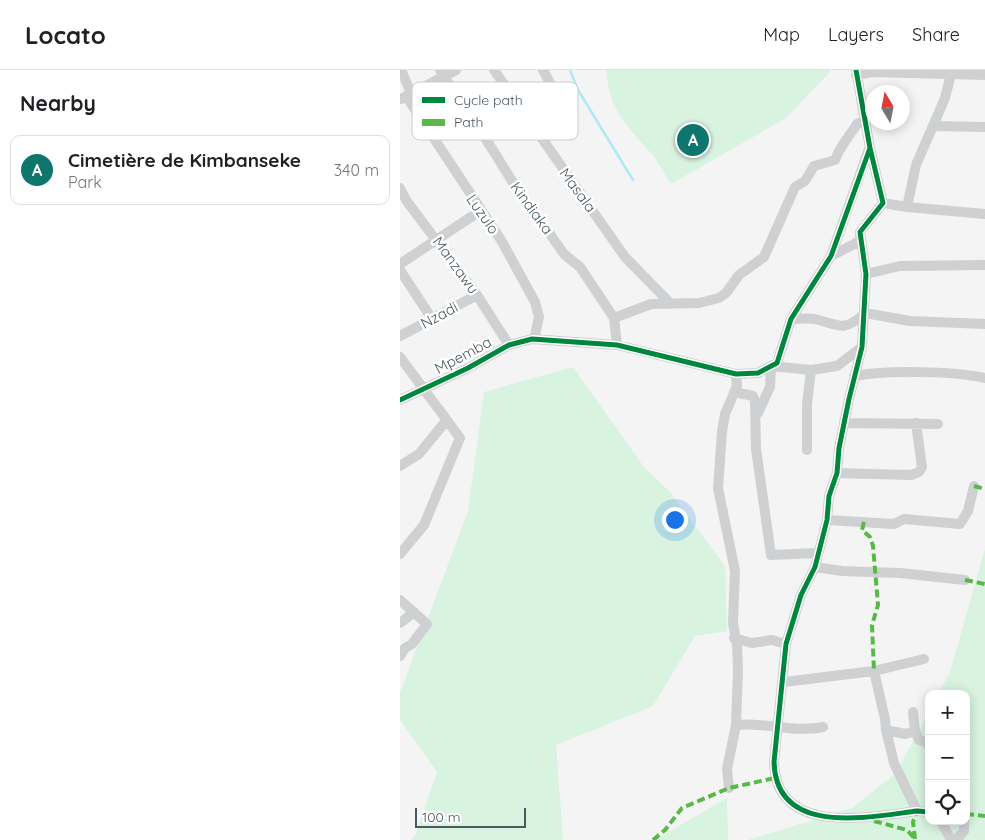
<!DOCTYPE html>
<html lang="en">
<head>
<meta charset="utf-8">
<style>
	:root { --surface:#fff; --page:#f2f2f2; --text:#202124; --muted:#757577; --line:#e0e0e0; --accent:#0f766e }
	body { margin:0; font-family:Quicksand,sans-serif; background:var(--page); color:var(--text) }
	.controls { position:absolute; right:15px; bottom:15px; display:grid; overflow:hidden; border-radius:10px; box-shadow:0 2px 12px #0003 }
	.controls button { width:45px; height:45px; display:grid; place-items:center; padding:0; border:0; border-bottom:1px solid var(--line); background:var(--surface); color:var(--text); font:25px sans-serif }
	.compass { position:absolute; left:465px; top:15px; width:45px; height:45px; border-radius:50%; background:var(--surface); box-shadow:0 2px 12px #0003; rotate:350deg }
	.scale { position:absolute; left:15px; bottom:12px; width:111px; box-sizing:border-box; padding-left:5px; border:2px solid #4a5961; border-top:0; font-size:14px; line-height:18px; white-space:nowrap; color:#4a5961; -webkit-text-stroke:4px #fff; paint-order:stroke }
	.you { position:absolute; left:274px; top:449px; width:18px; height:18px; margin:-12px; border:4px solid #fff; border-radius:50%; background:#1a73e8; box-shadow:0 0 0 8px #1a73e833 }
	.badge { display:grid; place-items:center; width:32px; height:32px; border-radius:50%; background:var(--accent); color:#fff; font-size:16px; font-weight:700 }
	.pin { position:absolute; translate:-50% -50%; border:2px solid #fff; box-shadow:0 1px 5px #0006 }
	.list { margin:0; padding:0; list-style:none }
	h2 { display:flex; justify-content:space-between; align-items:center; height:65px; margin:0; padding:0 20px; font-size:21px }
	h2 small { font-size:16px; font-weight:400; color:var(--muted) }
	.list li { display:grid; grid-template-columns:32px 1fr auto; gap:15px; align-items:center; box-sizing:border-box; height:70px; margin:0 10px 10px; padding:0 10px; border:1px solid var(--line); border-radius:10px }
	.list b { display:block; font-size:19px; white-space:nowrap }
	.list p { margin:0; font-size:16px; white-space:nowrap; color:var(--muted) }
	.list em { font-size:16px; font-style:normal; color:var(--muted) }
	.icon { flex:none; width:28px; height:28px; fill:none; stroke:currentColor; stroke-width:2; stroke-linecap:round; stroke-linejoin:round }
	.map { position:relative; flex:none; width:585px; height:770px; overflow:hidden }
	header { display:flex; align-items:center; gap:30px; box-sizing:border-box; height:70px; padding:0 25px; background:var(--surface); border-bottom:1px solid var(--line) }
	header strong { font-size:24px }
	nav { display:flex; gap:28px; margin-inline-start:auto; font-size:18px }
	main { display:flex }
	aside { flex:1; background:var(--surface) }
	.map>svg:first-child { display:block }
</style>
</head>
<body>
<header>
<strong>Locato</strong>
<nav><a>Map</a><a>Layers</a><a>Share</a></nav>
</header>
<main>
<aside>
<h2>Nearby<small></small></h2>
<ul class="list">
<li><span class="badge">A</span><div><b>Cimetière de Kimbanseke</b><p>Park</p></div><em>340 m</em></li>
</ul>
</aside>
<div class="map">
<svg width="585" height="770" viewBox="0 0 585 770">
	<rect width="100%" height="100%" fill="#f4f4f4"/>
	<!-- green -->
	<path fill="#d8f3e0" d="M206,0H429L430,2L386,48L271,114C264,103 258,91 249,81C224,52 210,41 206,0Z
		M173,297L244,397L270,422L325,496L327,561L295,566L253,636L156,675L163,770H12L16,763L37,702L0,650V623L68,441L84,322Z
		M585,479V770H348L452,738L495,704L529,642V751H566V624H538L550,602Z
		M327,728L328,770H255Z"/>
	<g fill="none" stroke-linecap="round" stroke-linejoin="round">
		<!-- stream -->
		<path stroke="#adeaf1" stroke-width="2.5" d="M170,0L178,20L233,110"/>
		<!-- minor -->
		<path stroke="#ced0d2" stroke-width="10" d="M1,0L11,23
			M40,0L84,66L132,143L150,164L164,184L180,197L214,248L217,275
			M94,0L225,187L271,234
			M143,0L163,37
			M456,0L470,78L483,133L460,162L466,204L462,277L449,329L439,378L437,403L429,426L427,450L415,497L401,525L386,574L374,692C376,767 468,747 517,741L529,742
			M456,5L472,2L585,5
			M6,26L101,170L135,232L139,247L135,265L139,269
			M1,29L56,0
			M533,56L585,57
			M0,118L6,130L77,225L109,275
			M483,133L507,137L585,144
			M507,137L516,95L545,28L552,0
			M431,186L460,171V163
			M0,194L80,141
			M0,200L32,249
			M466,204L500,196L585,195
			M214,248L251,234L299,233L319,228L326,223L339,205L364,187L395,117L405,111L414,96L435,90C440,76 449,67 457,54L465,51
			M391,249C398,249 407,248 415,249C438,255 444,263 465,243L510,251L585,254
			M0,266L77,225
			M0,287L60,368L24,455L0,484
			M454,306C486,300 553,301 585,308
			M334,322L353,326L355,331L356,379L371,485L417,483
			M0,330L68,298L109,275L132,269L217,275L336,304L358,303L377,293L391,249L431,186L469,79
			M358,343L370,317L371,296L411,300L437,296L462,277
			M444,353L538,354
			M407,380V334L411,300
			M0,396L19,384L46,351
			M437,403L511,405L519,402L522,397L516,353
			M427,450L494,454L504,449L560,454L568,441L574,416
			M415,497L442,501L500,503L565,510
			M0,530L27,554L12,574L5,578L0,586
			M0,553L14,542
			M334,568L352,573L372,570L386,574
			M474,601L485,649L486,660L505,664L515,661
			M384,612L474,601L524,589
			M513,642L515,661L519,670L526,672L529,677
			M336,655C365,652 395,663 423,657
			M486,660L494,693L517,741
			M329,718L327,699L336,655L338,600L337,575L333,553L335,501L318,418L322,362L325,344L337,316L336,304
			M541,751L551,770
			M556,770L564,761V751"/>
		<!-- quiet -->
		<path stroke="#58b947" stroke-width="4" stroke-dasharray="8 4" stroke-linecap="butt" d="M574,416L585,419
			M464,452L462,460L470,467L473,476L478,535L472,555L474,601
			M565,510L585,514
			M566,744L585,746
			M474,751L507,760L516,770
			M515,769L513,752L517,741
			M253,770L265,760L282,738L329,718L375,708"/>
		<defs>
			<path id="cycleway" d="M456,0L470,78L483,133L460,162L466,204L462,277L449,329L439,378L437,403L429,426L427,450L415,497L401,525L386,574L374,692C376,767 468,747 517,741L529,742
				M0,330L68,298L109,275L132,269L217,275L336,304L358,303L377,293L391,249L431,186L470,78"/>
		</defs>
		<!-- cycleway casing -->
		<use href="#cycleway" stroke="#fff" stroke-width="8"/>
		<!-- cycleway -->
		<use href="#cycleway" stroke="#00873e" stroke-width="5"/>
	</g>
	<g text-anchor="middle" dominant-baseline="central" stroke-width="5" stroke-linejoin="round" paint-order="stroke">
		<!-- street labels -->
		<g font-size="15" fill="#4a5961" stroke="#fff">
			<text transform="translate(178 120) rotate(54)">Masala</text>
			<text transform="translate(132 138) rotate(54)">Kindiaka</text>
			<text transform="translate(83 144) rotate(55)">Luzulo</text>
			<text transform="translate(56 195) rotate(54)">Manzawu</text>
			<text transform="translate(39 245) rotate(-28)">Nzadi</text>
			<text transform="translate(63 285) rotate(-28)">Mpemba</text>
		</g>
	</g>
	<!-- legend -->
	<rect x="12" y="12" width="166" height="58" rx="8" fill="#fff" stroke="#c9cdd0" stroke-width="1"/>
	<rect x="22" y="27" width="23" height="6" fill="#00873e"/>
	<rect x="22" y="49" width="23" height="7" fill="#58b947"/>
	<g font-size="14" fill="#4a5961">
		<text x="54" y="35">Cycle path</text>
		<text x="54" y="57">Path</text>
	</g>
</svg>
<div class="controls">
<button>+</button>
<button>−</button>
<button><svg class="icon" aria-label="locate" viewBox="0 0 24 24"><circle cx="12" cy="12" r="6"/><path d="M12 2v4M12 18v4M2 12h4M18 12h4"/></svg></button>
</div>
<svg class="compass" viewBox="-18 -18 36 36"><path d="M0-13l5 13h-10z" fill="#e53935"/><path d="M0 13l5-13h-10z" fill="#757577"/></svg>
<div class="scale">100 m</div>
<div class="you"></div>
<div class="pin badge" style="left:293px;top:70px">A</div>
</div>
</main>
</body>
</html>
